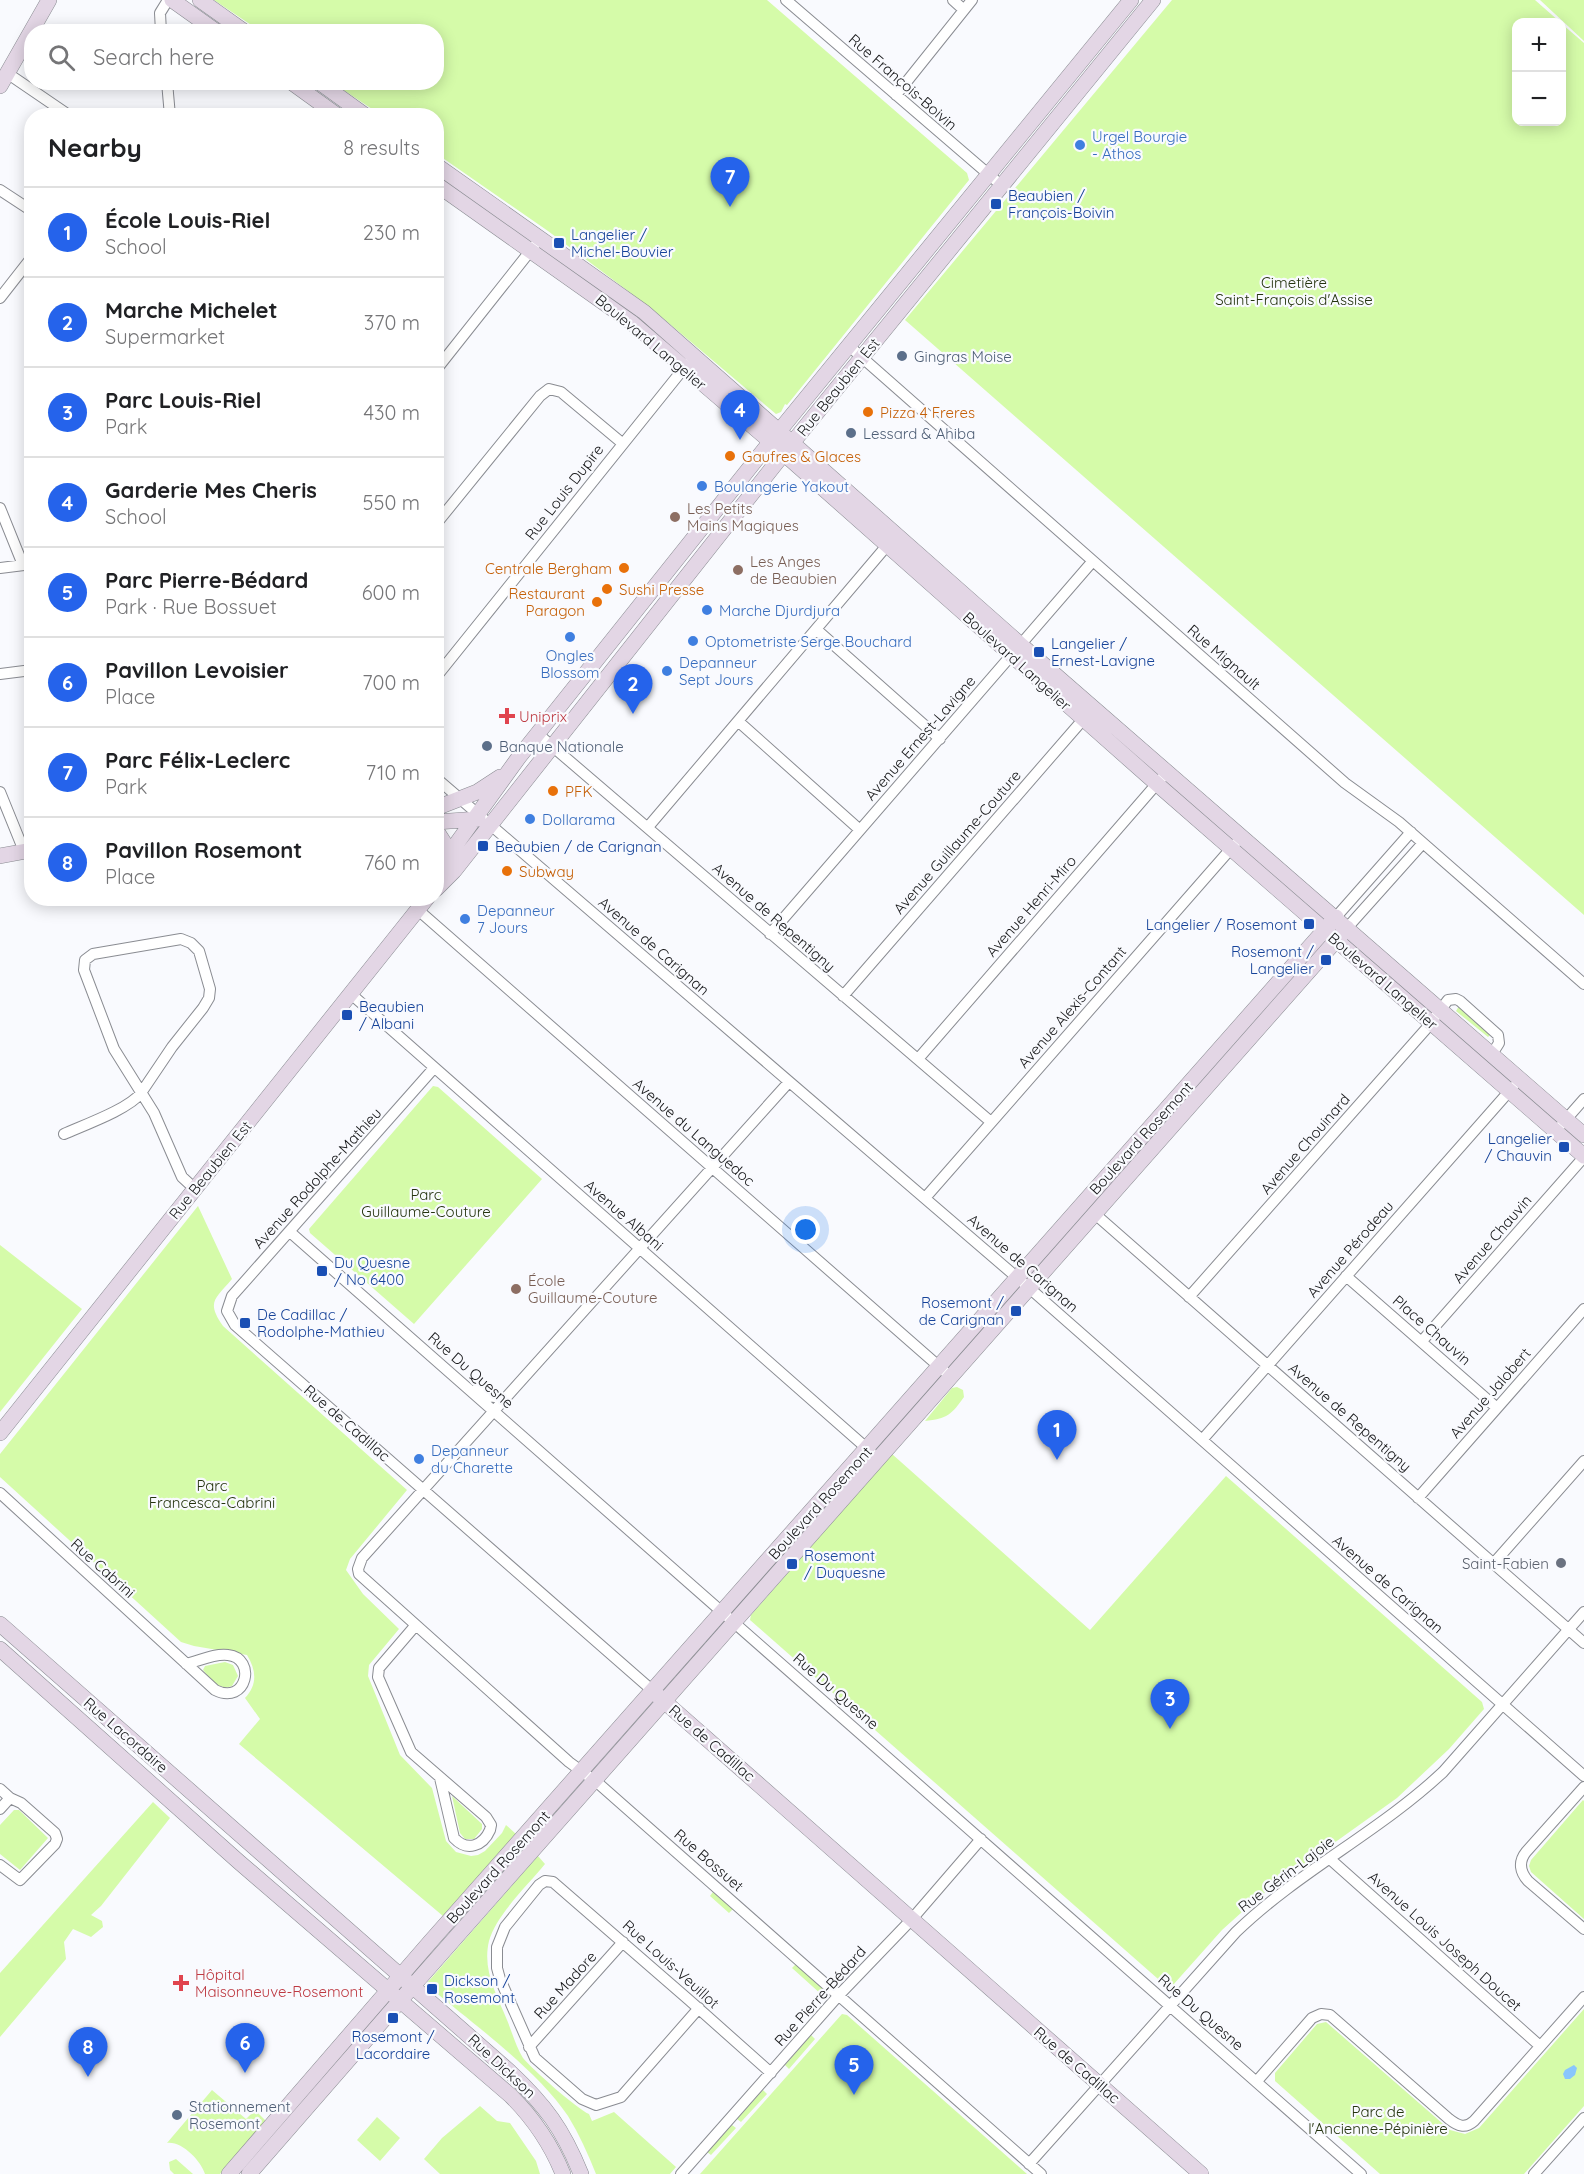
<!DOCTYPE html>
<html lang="en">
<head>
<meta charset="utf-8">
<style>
	:root { --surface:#fff; --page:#f6f6f6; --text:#202124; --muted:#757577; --line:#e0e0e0; --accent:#2563eb }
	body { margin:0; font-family:Quicksand,sans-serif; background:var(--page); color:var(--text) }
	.controls { position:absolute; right:18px; top:18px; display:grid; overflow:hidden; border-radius:12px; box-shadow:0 3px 15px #0003 }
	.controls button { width:54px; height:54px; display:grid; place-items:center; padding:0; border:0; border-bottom:2px solid var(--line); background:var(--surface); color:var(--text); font:30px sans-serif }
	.you { position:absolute; left:806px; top:1230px; width:21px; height:21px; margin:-15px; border:4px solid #fff; border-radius:50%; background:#1a73e8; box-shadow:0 0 0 9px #1a73e833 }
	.badge { display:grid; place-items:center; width:39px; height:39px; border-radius:50%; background:var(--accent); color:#fff; font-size:20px; font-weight:700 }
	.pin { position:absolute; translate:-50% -50px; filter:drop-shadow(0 2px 3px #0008) }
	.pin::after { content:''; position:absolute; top:32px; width:21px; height:18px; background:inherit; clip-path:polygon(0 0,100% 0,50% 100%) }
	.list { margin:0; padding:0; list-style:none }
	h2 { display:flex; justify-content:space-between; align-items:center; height:78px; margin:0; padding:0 24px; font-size:26px }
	h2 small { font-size:20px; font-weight:400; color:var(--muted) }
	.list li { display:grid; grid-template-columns:39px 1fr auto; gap:18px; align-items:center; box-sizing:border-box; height:90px; padding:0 24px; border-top:2px solid var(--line) }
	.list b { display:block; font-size:22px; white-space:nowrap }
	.list p { margin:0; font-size:20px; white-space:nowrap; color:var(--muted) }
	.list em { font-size:20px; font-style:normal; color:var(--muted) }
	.icon { flex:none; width:33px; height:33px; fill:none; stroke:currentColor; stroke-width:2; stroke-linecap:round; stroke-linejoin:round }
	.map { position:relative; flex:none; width:1584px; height:2174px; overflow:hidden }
	.search { position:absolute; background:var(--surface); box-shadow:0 3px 15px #0003; left:24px; top:24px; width:420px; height:66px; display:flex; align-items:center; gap:15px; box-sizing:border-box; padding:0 21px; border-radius:24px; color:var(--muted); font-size:22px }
	.panel { position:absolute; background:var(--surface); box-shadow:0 3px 15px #0003; left:24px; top:108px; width:420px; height:798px; border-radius:24px }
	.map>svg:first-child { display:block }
</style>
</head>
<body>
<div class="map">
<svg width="1584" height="2174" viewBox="0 0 1584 2174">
	<rect width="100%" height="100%" fill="#f9fafe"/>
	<!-- green -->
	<path fill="#d5fba9" d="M214,0H767L967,173L969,180L787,405L785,404L781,412L776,414L652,309L548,231L437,154L436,116L381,115L333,83L436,82V32L260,31Z
		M1172,0H1535L1560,22H1516V122H1562V24L1584,43V915L905,320Z
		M1540,0H1584V41Z
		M1459,1006L1491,1034L1488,1037L1456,1011Z
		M433,1086L438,1087L542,1179L414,1324L310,1233L309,1229Z
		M198,1206L232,1279C215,1299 206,1302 223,1326L407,1490L350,1559L346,1570L363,1594L399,1629L369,1665L368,1676L400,1755L432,1788L446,1841L456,1852L471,1856L478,1855L485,1851L502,1833L506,1825L516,1834L443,1916L239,1744L260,1719L245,1698C258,1684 256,1670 247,1655L194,1646L181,1642L0,1477V1454Z
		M0,1245L82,1309L0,1412Z
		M957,1387L963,1390L964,1397C952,1414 947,1419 925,1421L952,1388Z
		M892,1454L1090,1630L1226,1476L1482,1702L1484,1709L1449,1749L1397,1798L1267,1891L1242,1912L1222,1930L1173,1985L1166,1986L750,1620L751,1615Z
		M225,1662L233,1665L238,1676L232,1686C219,1691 211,1680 203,1670L205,1666Z
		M452,1796L482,1824V1829L474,1839H465L460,1833Z
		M1583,1800L1584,1801V1919L1531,1872L1529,1866L1531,1860Z
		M153,1802L170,1818L101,1906L91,1915L102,1921L103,1927L91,1937L73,1929L64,1942L66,1959L0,2037V1973Z
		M14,1810H19L48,1838L20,1870L0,1854V1825Z
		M538,1856L545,1864C528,1885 496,1915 489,1941C482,1970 497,1995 507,2020C512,2032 516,2047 523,2058C531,2068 577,2109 589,2114L592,2121L614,2112L676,2167L670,2174H596C588,2154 579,2134 568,2116C538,2071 476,2026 434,1991L436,1988L432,1985L430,1988L427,1983Z
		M713,1892L733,1909L729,1913L710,1896Z
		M796,1964L826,1990L822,1995L792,1968Z
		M1584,2009V2106L1524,2174H1380L1275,2081V2073L1317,2024L1326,2022L1450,2130L1465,2134L1479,2128Z
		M842,2014L847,2015L1027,2174H700Z
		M811,2035L815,2039L789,2069L785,2065Z
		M212,2090L246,2119L255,2110L266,2121L220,2174H205C201,2161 182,2141 167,2143Z
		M763,2090L767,2094L741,2122L737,2119Z
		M480,2106L497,2121L510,2123L536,2161L540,2174H440L424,2159L442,2138Z
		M377,2117L400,2138L380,2161L357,2140Z
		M732,2125L736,2128L711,2155L707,2152Z
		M176,2159L193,2174H174L170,2170L169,2162Z"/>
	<!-- water -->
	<path fill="#88c6fd" d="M1574,2065L1577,2068L1575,2075L1570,2079H1565L1563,2074L1565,2070Z"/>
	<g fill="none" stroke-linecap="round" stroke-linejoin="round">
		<defs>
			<path id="street" d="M786,0L1001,185
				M953,0L964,10
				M161,32L160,13L168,0
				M7,73L70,116
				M167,82L170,116
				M896,95L972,0
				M0,190L32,211
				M0,298L32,257
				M849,346L1345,783L1399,822L1584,984
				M436,370L535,245
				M0,508L23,565
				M436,524L540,396L549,389L561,392L622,443
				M0,568L32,564
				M817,630L940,739
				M0,674L32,670
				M436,677L688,363
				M739,722L860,830
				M538,734L991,1122
				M436,778L1035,1293L1584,1776
				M0,792L24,851
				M648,827L890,542
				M417,909L951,1377
				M1336,917L1411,832
				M1347,928L1423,843
				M770,934L1092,562
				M351,994L871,1452
				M843,996L1087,715
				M918,1059L1167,772
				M434,1068L232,1296L227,1311L235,1325L653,1691
				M789,1082L362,1558L358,1569L359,1574L569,1762L599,1784L1041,2174
				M1562,1124L1584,1099
				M64,1134C84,1125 129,1109 141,1093L172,1047L203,1008L209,998L210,989L199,951L191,943L181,939L93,954L85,960L84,970L114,1049L154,1113L182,1177L195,1189
				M925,1198L1235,844
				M1095,1214L1584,1643
				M290,1232L1361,2174
				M1346,1276L1497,1408
				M1189,1297L1426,1029L1448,1000L1456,999L1460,1001L1498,1035L1499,1043L1492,1054
				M1422,1341L1584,1157
				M478,1387L488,1396L495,1397
				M1202,1440L1513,1087
				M0,1493L215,1690C247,1706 257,1658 228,1655C215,1653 199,1661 186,1664
				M1418,1498L1584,1309
				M1494,1563L1584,1461
				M415,1626L379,1668L378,1677L411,1752L486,1817L491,1825L490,1830C483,1846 467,1852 454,1838L440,1778
				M1584,1787L1526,1852C1518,1862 1520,1872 1528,1881L1584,1929
				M0,1789L10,1798L21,1803L55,1833L57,1839L55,1844L20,1880L0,1865
				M0,1809L10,1798
				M1330,1859L1540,2046
				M699,2008L621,2097L596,2105L582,2099L535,2058L500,1979L497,1968V1947L505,1927L539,1885L545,1881L553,1882L689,2000L707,2016L771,2073
				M529,2047L623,1942
				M1257,2081L1312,2018L1321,2014L1330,2015L1449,2119C1458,2126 1465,2129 1474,2121L1584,1997
				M1029,2164L1236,1932C1299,1871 1379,1832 1443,1772L1584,1612
				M681,2174L839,1995L912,1919L981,1839
				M1534,2174L1584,2118"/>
			<path id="secondary" d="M172,0L217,32
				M200,0L245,32
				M291,82L338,116
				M319,82L366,116
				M0,86L49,0
				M436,165L644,312L1021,645L1584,1135
				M436,184L631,322L764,436L1157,784L1584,1156
				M436,808L477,792L500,777
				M436,822L478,819
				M436,830L445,844L444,861
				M0,856L32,850
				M436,874L444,861L519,757L771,441L1131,0
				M436,889L454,871L784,453L1153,0
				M0,1433L427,898
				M0,1624L510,2072C545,2105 563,2129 581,2174
				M0,1649L239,1862L511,2096C534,2119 551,2144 563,2174
				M657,1695L1201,2174
				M229,2174L430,1942L1336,917
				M249,2174L419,1979L1347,928"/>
		</defs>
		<!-- street casing -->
		<use href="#street" stroke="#8a8c92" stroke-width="12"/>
		<!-- secondary casing -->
		<use href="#secondary" stroke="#8a8c92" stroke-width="16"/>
		<!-- street -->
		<use href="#street" stroke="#fff" stroke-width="10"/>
		<!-- secondary -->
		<use href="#secondary" stroke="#e3d6e5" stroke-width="15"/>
	</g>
	<!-- markers -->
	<g fill="#3f7fe0" stroke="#f9fafe" stroke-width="2">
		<circle cx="1080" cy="145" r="6"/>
		<circle cx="702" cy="486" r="6"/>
		<circle cx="707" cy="610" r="6"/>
		<circle cx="570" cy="637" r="6"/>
		<circle cx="693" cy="641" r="6"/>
		<circle cx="667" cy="671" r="6"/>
		<circle cx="530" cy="819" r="6"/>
		<circle cx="465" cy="919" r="6"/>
		<circle cx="419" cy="1459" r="6"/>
	</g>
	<g fill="#1a4fb4" stroke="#f9fafe" stroke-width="2">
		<rect x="990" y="198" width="12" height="12" rx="3"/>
		<rect x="553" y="237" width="12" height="12" rx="3"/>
		<rect x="1033" y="646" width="12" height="12" rx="3"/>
		<rect x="477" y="840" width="12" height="12" rx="3"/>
		<rect x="1303" y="918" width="12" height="12" rx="3"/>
		<rect x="1320" y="954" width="12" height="12" rx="3"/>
		<rect x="341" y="1009" width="12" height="12" rx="3"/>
		<rect x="1558" y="1141" width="12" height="12" rx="3"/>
		<rect x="316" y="1265" width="12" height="12" rx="3"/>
		<rect x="1010" y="1305" width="12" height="12" rx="3"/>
		<rect x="239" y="1317" width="12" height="12" rx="3"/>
		<rect x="786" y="1558" width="12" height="12" rx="3"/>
		<rect x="426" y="1983" width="12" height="12" rx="3"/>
		<rect x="387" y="2012" width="12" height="12" rx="3"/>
	</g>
	<g fill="#5c6f8a" stroke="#f9fafe" stroke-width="2">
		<circle cx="902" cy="356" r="6"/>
		<circle cx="851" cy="433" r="6"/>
		<circle cx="487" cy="746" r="6"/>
		<circle cx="177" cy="2115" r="6"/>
	</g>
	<g fill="#e8710a" stroke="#f9fafe" stroke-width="2">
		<circle cx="868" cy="412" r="6"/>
		<circle cx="730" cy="456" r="6"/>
		<circle cx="624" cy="568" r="6"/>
		<circle cx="607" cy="589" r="6"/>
		<circle cx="597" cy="602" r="6"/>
		<circle cx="553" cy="791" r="6"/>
		<circle cx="507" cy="871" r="6"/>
	</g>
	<g fill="#8d6e63" stroke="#f9fafe" stroke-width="2">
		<circle cx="675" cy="517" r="6"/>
		<circle cx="738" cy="570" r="6"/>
		<circle cx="516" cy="1289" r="6"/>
	</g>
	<g fill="#e0444e" stroke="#f9fafe" stroke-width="2">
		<path d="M504 707h6v6h6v6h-6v6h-6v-6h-6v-6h6z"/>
		<path d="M178 1974h6v6h6v6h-6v6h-6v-6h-6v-6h6z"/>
	</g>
	<circle fill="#6b7280" stroke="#f9fafe" stroke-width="2" cx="1561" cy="1563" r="6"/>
	<g text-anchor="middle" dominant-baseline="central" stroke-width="4.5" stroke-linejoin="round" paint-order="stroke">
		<!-- street labels -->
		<g font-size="15" fill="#161719" stroke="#f9fafe">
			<text transform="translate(903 82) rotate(41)">Rue François-Boivin</text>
			<text transform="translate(651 342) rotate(40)">Boulevard Langelier</text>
			<text transform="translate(838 387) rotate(-51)">Rue Beaubien Est</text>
			<text transform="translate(564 492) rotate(-52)">Rue Louis Dupire</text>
			<text transform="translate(1224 657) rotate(41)">Rue Mignault</text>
			<text transform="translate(1017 661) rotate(42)">Boulevard Langelier</text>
			<text transform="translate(920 738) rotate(-49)">Avenue Ernest-Lavigne</text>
			<text transform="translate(957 842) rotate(-49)">Avenue Guillaume-Couture</text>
			<text transform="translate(1031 906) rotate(-49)">Avenue Henri-Miro</text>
			<text transform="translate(774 917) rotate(41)">Avenue de Repentigny</text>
			<text transform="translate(654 946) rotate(41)">Avenue de Carignan</text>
			<text transform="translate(1383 981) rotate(41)">Boulevard Langelier</text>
			<text transform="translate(1072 1007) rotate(-49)">Avenue Alexis-Contant</text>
			<text transform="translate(694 1132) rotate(41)">Avenue du Languedoc</text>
			<text transform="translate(1141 1138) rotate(-48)">Boulevard Rosemont</text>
			<text transform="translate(1305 1144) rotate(-49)">Avenue Chouinard</text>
			<text transform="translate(210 1170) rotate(-51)">Rue Beaubien Est</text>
			<text transform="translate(317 1178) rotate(-48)">Avenue Rodolphe-Mathieu</text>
			<text transform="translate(624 1215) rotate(41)">Avenue Albani</text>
			<text transform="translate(1492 1239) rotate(-49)">Avenue Chauvin</text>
			<text transform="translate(1350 1249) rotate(-49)">Avenue Pérodeau</text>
			<text transform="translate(1023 1263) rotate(41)">Avenue de Carignan</text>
			<text transform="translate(1432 1330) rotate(41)">Place Chauvin</text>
			<text transform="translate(471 1370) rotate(41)">Rue Du Quesne</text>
			<text transform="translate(1490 1393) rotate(-49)">Avenue Jalobert</text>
			<text transform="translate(1350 1417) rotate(41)">Avenue de Repentigny</text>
			<text transform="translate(347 1423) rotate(41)">Rue de Cadillac</text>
			<text transform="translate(820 1503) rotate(-48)">Boulevard Rosemont</text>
			<text transform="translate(103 1568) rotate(42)">Rue Cabrini</text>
			<text transform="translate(1388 1584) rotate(41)">Avenue de Carignan</text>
			<text transform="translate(836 1691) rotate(41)">Rue Du Quesne</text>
			<text transform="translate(126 1735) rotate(41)">Rue Lacordaire</text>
			<text transform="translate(712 1743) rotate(41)">Rue de Cadillac</text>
			<text transform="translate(709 1860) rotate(41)">Rue Bossuet</text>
			<text transform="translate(498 1867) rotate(-48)">Boulevard Rosemont</text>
			<text transform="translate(1286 1874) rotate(-37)">Rue Gérin-Lajoie</text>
			<text transform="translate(1445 1941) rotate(42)">Avenue Louis Joseph Doucet</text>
			<text transform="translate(671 1964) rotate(42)">Rue Louis-Veuillot</text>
			<text transform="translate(565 1985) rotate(-48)">Rue Madore</text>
			<text transform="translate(820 1996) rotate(-48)">Rue Pierre-Bédard</text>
			<text transform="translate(1201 2012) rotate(41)">Rue Du Quesne</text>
			<text transform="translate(1077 2065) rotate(41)">Rue de Cadillac</text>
			<text transform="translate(502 2066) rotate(43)">Rue Dickson</text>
		</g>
		<!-- shop labels -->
		<g font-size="15" fill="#366cbe" stroke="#f9fafe" text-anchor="start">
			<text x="1092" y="136">Urgel Bourgie<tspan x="1092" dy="17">- Athos</tspan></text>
			<text x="714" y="486">Boulangerie Yakout</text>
			<text x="719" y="610">Marche Djurdjura</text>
			<text x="705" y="641">Optometriste Serge Bouchard</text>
			<text x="570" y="655" text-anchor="middle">Ongles<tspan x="570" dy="17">Blossom</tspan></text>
			<text x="679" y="662">Depanneur<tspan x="679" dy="17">Sept Jours</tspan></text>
			<text x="542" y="819">Dollarama</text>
			<text x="477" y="910">Depanneur<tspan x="477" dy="17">7 Jours</tspan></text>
			<text x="431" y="1450">Depanneur<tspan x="431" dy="17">du Charette</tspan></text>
		</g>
		<!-- transit labels -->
		<g font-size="15" fill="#164399" stroke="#f9fafe" text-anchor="start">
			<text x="1008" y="195">Beaubien /<tspan x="1008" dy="17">François-Boivin</tspan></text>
			<text x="571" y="234">Langelier /<tspan x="571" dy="17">Michel-Bouvier</tspan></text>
			<text x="1051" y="643">Langelier /<tspan x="1051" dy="17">Ernest-Lavigne</tspan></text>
			<text x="495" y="846">Beaubien / de Carignan</text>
			<text x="1297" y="924" text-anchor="end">Langelier / Rosemont</text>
			<text x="1314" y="951" text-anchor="end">Rosemont /<tspan x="1314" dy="17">Langelier</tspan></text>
			<text x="359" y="1006">Beaubien<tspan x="359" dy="17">/ Albani</tspan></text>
			<text x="1552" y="1138" text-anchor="end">Langelier<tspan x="1552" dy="17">/ Chauvin</tspan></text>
			<text x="334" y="1262">Du Quesne<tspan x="334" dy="17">/ No 6400</tspan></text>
			<text x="1004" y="1302" text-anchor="end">Rosemont /<tspan x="1004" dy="17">de Carignan</tspan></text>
			<text x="257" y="1314">De Cadillac /<tspan x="257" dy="17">Rodolphe-Mathieu</tspan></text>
			<text x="804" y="1555">Rosemont<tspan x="804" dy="17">/ Duquesne</tspan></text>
			<text x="444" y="1980">Dickson /<tspan x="444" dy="17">Rosemont</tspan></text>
			<text x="393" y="2036" text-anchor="middle">Rosemont /<tspan x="393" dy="17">Lacordaire</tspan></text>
		</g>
		<!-- park labels -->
		<g font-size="15" fill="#25340f" stroke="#f9fafe">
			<text x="1294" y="282">Cimetière<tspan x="1294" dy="17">Saint-François d'Assise</tspan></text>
			<text x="426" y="1194">Parc<tspan x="426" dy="17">Guillaume-Couture</tspan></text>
			<text x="212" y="1485">Parc<tspan x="212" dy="17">Francesca-Cabrini</tspan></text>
			<text x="1378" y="2111">Parc de<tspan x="1378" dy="17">l'Ancienne-Pépinière</tspan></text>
		</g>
		<!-- service labels -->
		<g font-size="15" fill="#4e5e75" stroke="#f9fafe" text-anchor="start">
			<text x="914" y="356">Gingras Moise</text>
			<text x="863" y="433">Lessard &amp; Ahiba</text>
			<text x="499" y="746">Banque Nationale</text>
			<text x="189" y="2106">Stationnement<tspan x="189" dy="17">Rosemont</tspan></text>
		</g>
		<!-- food labels -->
		<g font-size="15" fill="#c56008" stroke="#f9fafe" text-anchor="start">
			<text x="880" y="412">Pizza 4 Freres</text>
			<text x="742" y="456">Gaufres &amp; Glaces</text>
			<text x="612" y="568" text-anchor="end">Centrale Bergham</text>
			<text x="619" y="589">Sushi Presse</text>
			<text x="585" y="593" text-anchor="end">Restaurant<tspan x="585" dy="17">Paragon</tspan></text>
			<text x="565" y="791">PFK</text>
			<text x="519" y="871">Subway</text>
		</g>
		<!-- education labels -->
		<g font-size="15" fill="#785e54" stroke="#f9fafe" text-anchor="start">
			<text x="687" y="508">Les Petits<tspan x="687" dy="17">Mains Magiques</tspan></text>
			<text x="750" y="561">Les Anges<tspan x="750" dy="17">de Beaubien</tspan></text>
			<text x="528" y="1280">École<tspan x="528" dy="17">Guillaume-Couture</tspan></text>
		</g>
		<!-- health labels -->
		<g font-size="15" fill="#be3a42" stroke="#f9fafe" text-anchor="start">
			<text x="519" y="716">Uniprix</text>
			<text x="195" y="1974">Hôpital<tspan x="195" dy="17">Maisonneuve-Rosemont</tspan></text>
		</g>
		<!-- worship labels -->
		<g font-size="15" fill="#5b616d" stroke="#f9fafe" text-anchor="end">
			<text x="1549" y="1563">Saint-Fabien</text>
		</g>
	</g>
</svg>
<div class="controls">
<button>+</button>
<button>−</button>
</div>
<div class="you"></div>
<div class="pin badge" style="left:1057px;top:1460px">1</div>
<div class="pin badge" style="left:633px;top:714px">2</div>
<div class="pin badge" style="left:1170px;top:1729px">3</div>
<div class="pin badge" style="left:740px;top:440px">4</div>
<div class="pin badge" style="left:854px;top:2095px">5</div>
<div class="pin badge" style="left:245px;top:2073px">6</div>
<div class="pin badge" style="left:730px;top:207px">7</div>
<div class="pin badge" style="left:88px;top:2077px">8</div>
<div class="search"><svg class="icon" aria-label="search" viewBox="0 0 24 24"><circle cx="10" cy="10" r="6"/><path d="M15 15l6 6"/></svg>Search here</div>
<section class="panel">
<h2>Nearby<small>8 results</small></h2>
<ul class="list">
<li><span class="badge">1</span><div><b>École Louis-Riel</b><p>School</p></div><em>230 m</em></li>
<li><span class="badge">2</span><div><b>Marche Michelet</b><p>Supermarket</p></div><em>370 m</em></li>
<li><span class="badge">3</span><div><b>Parc Louis-Riel</b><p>Park</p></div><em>430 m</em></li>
<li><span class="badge">4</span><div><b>Garderie Mes Cheris</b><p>School</p></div><em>550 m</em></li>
<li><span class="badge">5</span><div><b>Parc Pierre-Bédard</b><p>Park · Rue Bossuet</p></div><em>600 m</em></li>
<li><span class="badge">6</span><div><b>Pavillon Levoisier</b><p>Place</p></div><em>700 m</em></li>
<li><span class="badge">7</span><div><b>Parc Félix-Leclerc</b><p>Park</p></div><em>710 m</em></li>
<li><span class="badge">8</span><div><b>Pavillon Rosemont</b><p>Place</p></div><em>760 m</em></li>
</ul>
</section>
</div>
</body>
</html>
